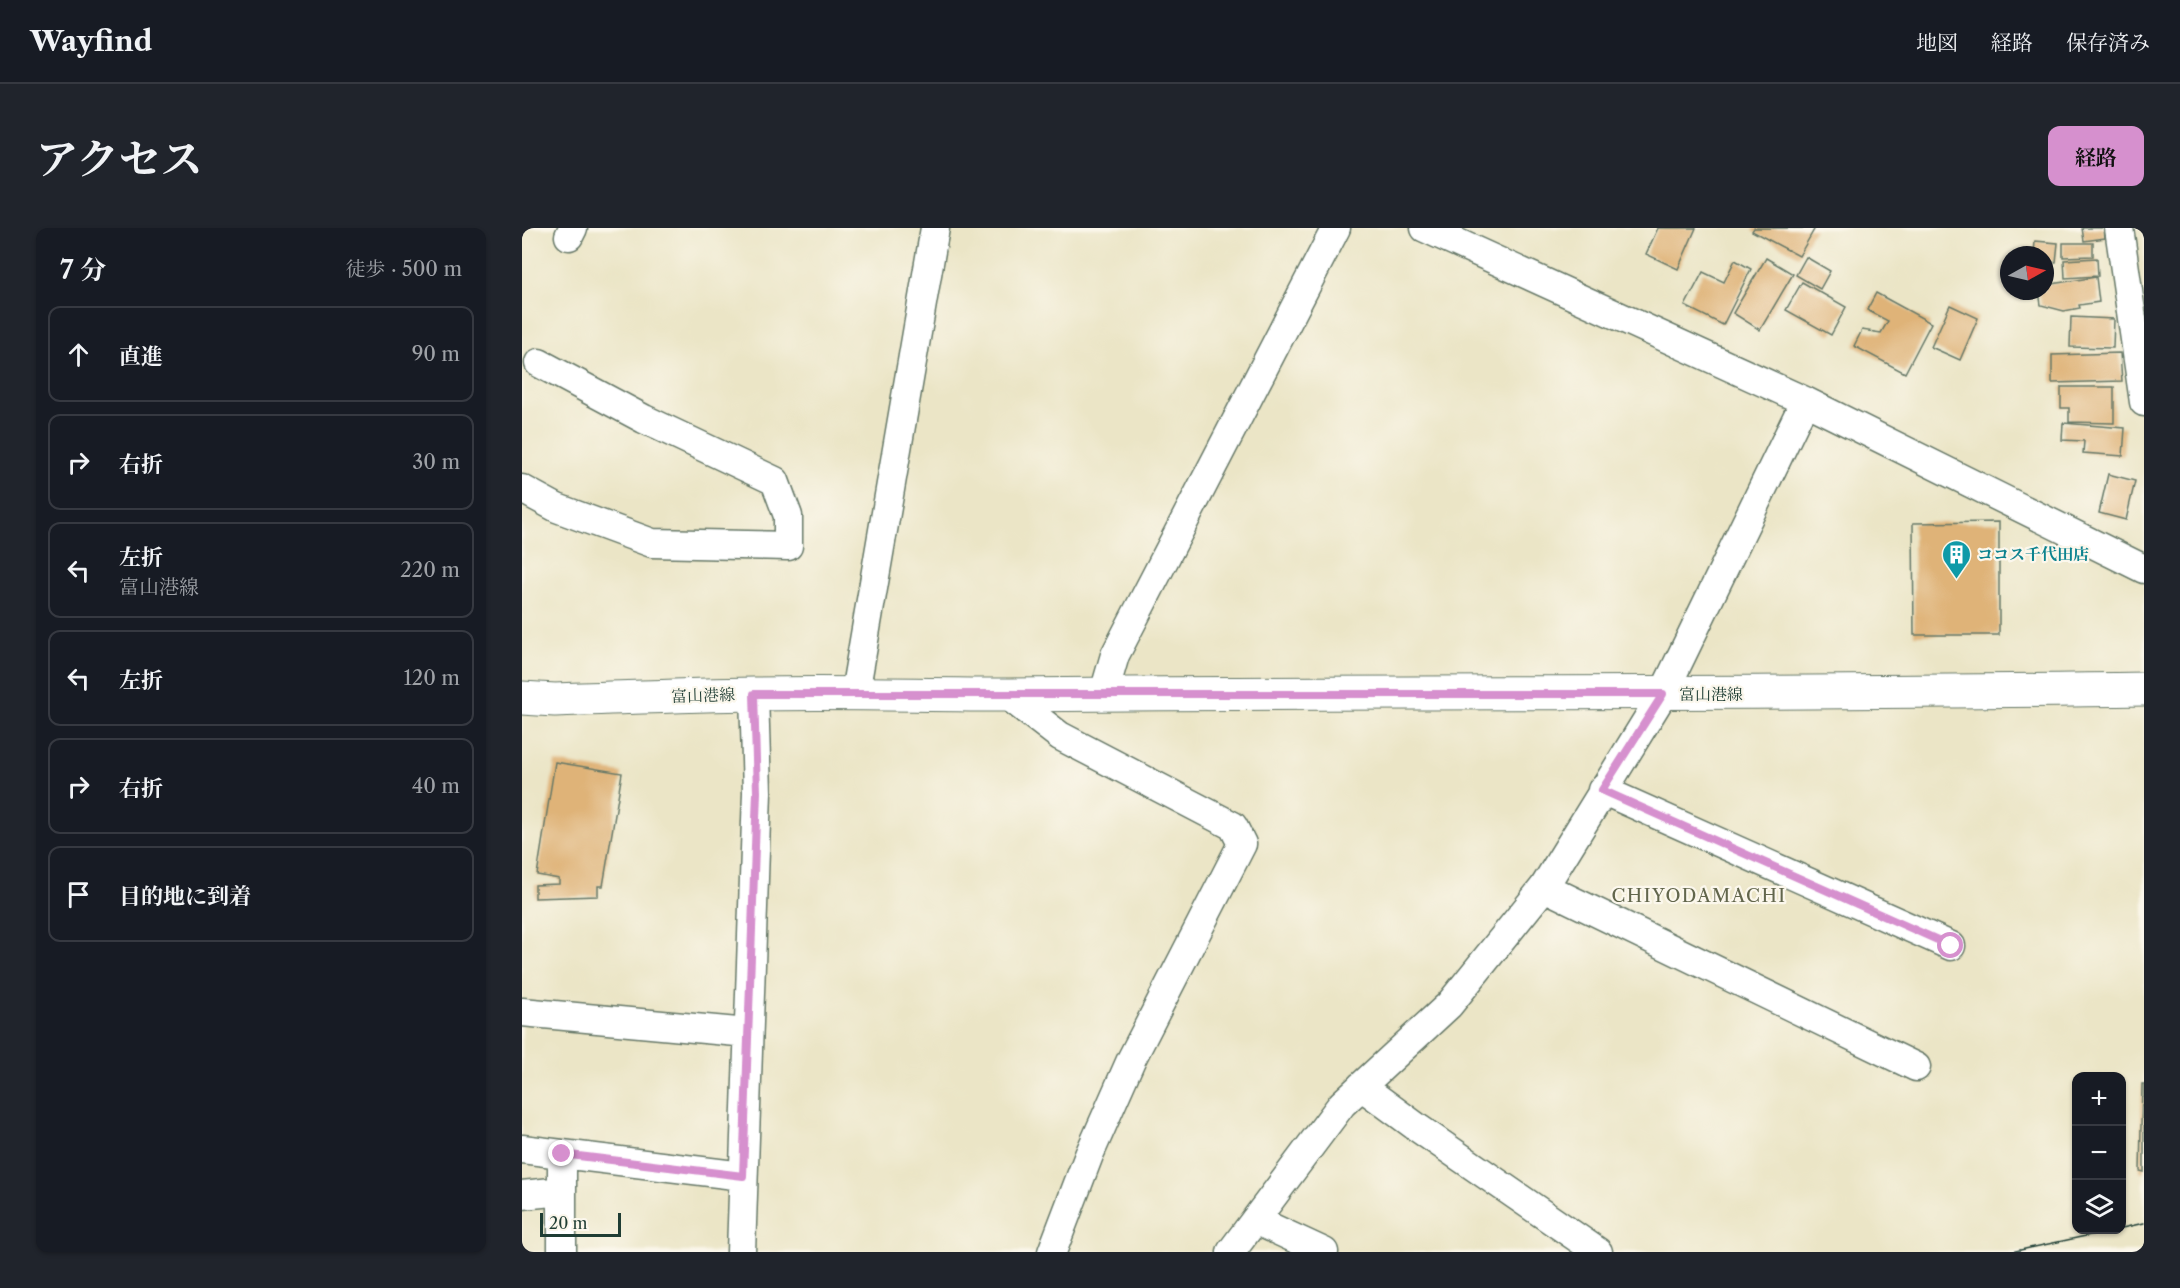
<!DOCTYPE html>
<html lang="ja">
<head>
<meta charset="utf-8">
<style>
	:root { --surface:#171b24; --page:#20242c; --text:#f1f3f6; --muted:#9ea1a6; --line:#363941; --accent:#d690ce }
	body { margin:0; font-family:"Libre Caslon Text","Noto Serif JP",serif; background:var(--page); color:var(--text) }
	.controls { position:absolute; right:18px; bottom:18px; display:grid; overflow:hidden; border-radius:12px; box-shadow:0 2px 4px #0004 }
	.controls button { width:54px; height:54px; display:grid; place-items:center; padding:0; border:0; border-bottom:2px solid var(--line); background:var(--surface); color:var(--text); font:30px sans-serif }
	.compass { position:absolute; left:1478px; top:18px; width:54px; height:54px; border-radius:50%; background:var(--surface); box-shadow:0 2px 4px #0004; rotate:82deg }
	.scale { position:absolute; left:18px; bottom:15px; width:81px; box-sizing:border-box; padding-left:6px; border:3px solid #1f3d34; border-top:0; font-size:16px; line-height:21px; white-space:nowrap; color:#1f3d34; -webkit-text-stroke:4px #fbf7ec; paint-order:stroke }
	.stop { position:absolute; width:18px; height:18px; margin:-14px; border:4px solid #d690ce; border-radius:50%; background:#fff }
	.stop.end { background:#d690ce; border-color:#fff; box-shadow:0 2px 6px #0008 }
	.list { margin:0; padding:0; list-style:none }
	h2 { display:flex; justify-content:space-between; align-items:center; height:78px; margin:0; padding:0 24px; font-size:26px }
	h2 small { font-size:20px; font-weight:400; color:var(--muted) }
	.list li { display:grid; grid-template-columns:39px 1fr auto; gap:18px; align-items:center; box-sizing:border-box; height:96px; margin:0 12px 12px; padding:0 12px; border:2px solid var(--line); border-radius:12px }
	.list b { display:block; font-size:22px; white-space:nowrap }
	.list p { margin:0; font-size:20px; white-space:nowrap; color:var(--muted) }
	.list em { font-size:20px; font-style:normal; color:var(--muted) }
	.icon { flex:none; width:33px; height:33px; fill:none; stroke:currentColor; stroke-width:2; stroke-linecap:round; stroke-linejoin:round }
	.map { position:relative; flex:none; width:1622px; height:1024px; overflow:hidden; border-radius:12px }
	header { display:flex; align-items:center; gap:36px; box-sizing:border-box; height:84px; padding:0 30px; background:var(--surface); border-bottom:2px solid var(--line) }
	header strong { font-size:28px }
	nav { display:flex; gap:33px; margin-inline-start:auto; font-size:21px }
	.intro { display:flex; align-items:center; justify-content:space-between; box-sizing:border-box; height:144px; padding:0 36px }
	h1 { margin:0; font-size:42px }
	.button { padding:15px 27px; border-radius:12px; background:var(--accent); color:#111; font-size:21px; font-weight:700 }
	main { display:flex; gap:36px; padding:0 36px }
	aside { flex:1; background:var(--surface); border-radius:12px; box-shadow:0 2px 4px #0004 }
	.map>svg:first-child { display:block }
</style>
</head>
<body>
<header>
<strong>Wayfind</strong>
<nav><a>地図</a><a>経路</a><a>保存済み</a></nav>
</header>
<div class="intro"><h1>アクセス</h1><a class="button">経路</a></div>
<main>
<aside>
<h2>7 分<small>徒歩 · 500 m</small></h2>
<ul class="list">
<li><svg class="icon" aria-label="ahead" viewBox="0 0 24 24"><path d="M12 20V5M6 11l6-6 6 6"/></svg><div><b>直進</b></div><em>90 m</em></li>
<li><svg class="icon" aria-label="right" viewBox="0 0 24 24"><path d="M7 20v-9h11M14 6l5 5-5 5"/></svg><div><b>右折</b></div><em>30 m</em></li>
<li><svg class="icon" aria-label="left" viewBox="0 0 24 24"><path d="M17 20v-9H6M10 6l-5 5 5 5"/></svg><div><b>左折</b><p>富山港線</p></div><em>220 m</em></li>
<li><svg class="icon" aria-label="left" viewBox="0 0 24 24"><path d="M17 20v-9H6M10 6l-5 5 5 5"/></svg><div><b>左折</b></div><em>120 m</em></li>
<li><svg class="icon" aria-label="right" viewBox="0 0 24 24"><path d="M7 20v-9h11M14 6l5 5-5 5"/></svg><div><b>右折</b></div><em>40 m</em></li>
<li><svg class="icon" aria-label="arrive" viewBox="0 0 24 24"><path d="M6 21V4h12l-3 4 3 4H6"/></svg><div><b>目的地に到着</b></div></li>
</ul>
</aside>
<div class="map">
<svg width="1622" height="1024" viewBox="0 0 1622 1024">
	<rect width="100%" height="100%" fill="#fbf7ec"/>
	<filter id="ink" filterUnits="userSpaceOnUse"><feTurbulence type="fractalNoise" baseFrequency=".0167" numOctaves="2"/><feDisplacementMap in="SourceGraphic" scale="12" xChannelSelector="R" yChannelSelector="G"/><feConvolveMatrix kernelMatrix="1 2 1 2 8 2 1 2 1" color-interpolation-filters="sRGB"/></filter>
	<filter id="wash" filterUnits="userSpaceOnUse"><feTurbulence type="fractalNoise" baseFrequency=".008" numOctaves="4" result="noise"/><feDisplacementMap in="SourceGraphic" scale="24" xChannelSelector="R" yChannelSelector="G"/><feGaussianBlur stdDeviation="1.35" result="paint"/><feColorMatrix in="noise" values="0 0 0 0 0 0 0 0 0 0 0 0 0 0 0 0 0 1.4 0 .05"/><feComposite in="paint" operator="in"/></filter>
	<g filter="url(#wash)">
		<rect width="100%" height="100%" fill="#ebe5c6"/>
		<g id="blocks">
			<!-- building -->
			<path fill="#dfb378" d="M1136,0H1174L1156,41L1124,26Z
				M1232,0H1293L1277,28L1230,3Z
				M1560,0H1582L1583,10L1562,13Z
				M1513,13L1536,15L1534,34L1523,33V27H1512Z
				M1541,15H1571V28L1541,29Z
				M1284,29L1308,43L1298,61L1274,47Z
				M1244,30L1271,46L1238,102L1211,85Z
				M1575,30L1576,48L1543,50L1542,32Z
				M1213,32L1229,41L1201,97L1163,78L1181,44L1202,54Z
				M1574,49L1577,74L1557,77L1558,80L1542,83L1519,77L1517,63H1523V57Z
				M1280,54L1324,79L1309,107L1264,82Z
				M1354,65L1409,95L1383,145L1332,118L1340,102L1359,105L1366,93L1345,82Z
				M1428,77L1456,90L1438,132L1409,119Z
				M1549,89L1592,91L1591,120L1548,119Z
				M1598,125L1600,153L1530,155V127Z
				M1539,159H1592V195L1547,194V180H1539Z
				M1541,195L1603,200L1601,228L1561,225L1562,213L1540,212Z
				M1586,246L1613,253L1604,292L1577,285Z
				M1477,294V407H1392L1391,295Z
				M33,534L100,545L81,658H76V668L13,670V657L37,656V651L15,647Z
				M1620,856H1622V944L1618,943Z"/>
		</g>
	</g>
	<g filter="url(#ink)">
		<use href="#blocks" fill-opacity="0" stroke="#667867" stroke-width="1.5"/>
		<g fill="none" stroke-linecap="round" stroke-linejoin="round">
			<defs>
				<path id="minor" d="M903,0L1283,173L1622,341
					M1597,0L1622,174
					M47,8L51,0
					M0,261L35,280L130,315L266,318V288L253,253L122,191L17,135
					M333,465L413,0
					M582,465L593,427L814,0
					M485,467L538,508L711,598L720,616L609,832L567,927L530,1024
					M1080,562L1429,718
					M1022,659L1394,839
					M0,784L226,805
					M839,858L896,900L1076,1024
					M0,921L40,926
					M0,967L40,963
					M733,992L802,1024
					M40,1024V926L221,948
					M219,1024L235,564L232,466
					M709,1024L820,876L927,777L1022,659L1141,466L1283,173"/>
				<path id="major" d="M0,470L33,472C99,470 166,467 232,466C318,464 403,467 488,467C866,463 1244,467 1622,461"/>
			</defs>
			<!-- minor casing -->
			<use href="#minor" stroke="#667867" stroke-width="31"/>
			<!-- major casing -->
			<use href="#major" stroke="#667867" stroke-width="35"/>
			<!-- minor -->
			<use href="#minor" stroke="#fff" stroke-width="28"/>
			<!-- major -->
			<use href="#major" stroke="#fff" stroke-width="33"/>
			<!-- tram -->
			<path stroke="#1f3d34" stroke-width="1.5" d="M1600,1000L1622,995
				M1489,1024L1592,1002"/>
		</g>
	</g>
	<g fill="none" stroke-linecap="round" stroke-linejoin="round" filter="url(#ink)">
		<!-- route -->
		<path stroke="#d690ce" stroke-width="8" d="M40,926L221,948L235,564L232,466H1141L1080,562L1429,718"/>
	</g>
	<!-- icons -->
	<defs>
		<symbol id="building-pin" viewBox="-11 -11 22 30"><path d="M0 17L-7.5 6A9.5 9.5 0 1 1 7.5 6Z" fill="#0f9aa8" stroke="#fbf7ec"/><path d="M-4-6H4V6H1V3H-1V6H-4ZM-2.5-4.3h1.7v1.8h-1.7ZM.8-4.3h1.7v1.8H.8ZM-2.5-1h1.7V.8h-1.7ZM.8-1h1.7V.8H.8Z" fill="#fff"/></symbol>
	</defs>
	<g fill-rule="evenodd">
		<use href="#building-pin" x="1418" y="310" width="33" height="45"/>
	</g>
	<g text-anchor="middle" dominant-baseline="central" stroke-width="4.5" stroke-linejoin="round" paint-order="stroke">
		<!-- culture labels -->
		<g font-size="16" font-weight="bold" fill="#0d838f" stroke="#fbf7ec" text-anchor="start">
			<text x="1455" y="326">ココス千代田店</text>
		</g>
		<!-- street labels -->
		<g font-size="16" fill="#1f3d34" stroke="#fbf7ec">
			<text x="1189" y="466">富山港線</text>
			<text transform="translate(181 467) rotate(-2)">富山港線</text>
		</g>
		<!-- neighbourhood labels -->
		<g font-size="18" letter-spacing="1.5" fill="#62664c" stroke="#fbf7ec">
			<text x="1177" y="668">CHIYODAMACHI</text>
		</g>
	</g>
</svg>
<div class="controls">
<button>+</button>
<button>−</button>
<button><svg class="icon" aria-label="layers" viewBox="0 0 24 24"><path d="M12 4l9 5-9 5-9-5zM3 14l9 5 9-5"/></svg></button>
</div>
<svg class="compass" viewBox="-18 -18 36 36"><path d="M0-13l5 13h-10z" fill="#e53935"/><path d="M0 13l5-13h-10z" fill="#9ea1a6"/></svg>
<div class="scale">20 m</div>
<div class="stop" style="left:1429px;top:718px"></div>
<div class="stop end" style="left:40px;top:926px"></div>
</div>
</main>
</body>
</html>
